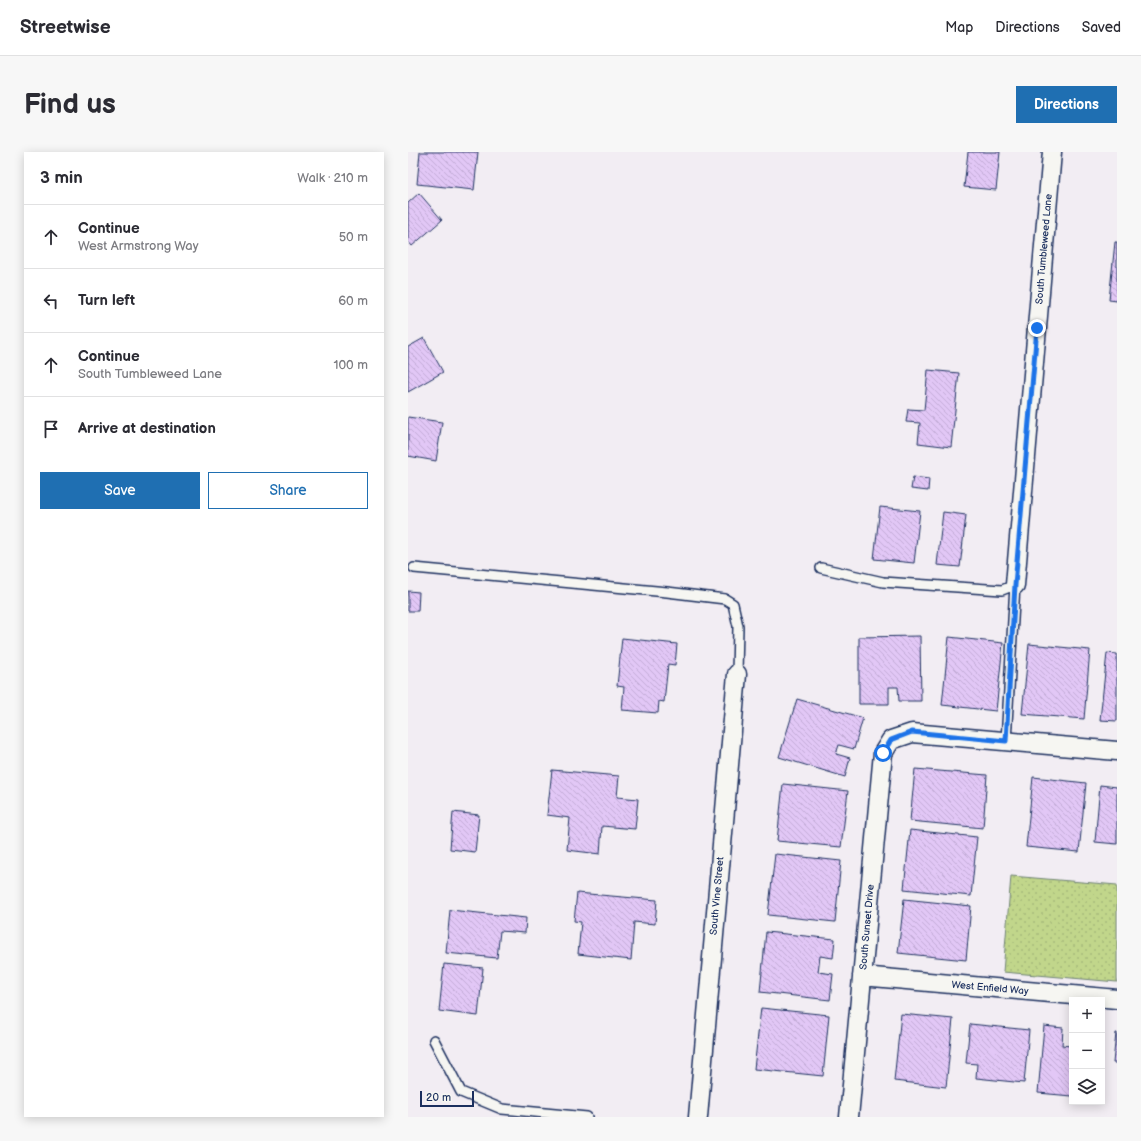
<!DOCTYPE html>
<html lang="en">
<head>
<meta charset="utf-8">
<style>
	:root { --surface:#fff; --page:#f7f7f7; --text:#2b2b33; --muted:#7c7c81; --line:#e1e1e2; --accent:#1f6fb2 }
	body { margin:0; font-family:"Balsamiq Sans",sans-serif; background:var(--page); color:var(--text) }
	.controls { position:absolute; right:12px; bottom:12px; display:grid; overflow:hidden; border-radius:0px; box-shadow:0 2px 10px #0003 }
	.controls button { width:36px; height:36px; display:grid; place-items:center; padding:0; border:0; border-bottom:1px solid var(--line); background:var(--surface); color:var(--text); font:20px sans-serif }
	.scale { position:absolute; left:12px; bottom:10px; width:54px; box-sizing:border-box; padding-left:4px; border:2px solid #1b2f5e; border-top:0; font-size:11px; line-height:14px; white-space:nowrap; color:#1b2f5e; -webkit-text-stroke:3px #f6f6f2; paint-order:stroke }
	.stop { position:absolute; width:12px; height:12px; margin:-9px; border:3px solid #1a73e8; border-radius:50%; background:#fff }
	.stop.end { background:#1a73e8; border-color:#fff; box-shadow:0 1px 4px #0008 }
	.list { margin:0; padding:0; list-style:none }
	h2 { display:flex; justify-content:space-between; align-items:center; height:52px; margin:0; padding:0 16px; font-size:17px }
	h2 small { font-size:13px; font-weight:400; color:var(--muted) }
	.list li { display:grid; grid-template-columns:26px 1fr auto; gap:12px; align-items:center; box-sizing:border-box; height:64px; padding:0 16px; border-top:1px solid var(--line) }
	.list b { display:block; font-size:15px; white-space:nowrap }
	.list p { margin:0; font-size:13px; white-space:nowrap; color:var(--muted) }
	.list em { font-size:13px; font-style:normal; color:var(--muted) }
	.actions { display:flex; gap:8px; padding:12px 16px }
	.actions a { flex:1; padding:9px 0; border:1px solid var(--accent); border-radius:0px; text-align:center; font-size:14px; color:var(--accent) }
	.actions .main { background:var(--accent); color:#fff }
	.icon { flex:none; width:22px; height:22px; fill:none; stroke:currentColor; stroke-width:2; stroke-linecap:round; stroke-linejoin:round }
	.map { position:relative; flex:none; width:709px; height:965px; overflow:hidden; border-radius:0px }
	header { display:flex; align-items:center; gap:24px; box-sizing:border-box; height:56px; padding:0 20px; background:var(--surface); border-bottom:1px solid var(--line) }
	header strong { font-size:19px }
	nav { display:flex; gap:22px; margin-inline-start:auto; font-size:14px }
	.intro { display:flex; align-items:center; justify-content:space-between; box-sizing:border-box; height:96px; padding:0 24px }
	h1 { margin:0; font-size:28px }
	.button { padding:10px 18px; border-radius:0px; background:var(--accent); color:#fff; font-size:14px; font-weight:700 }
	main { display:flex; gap:24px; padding:0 24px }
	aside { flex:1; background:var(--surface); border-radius:0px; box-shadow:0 2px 10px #0003 }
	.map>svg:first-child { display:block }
</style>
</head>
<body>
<header>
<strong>Streetwise</strong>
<nav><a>Map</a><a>Directions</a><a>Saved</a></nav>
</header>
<div class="intro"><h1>Find us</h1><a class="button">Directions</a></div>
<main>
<aside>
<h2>3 min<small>Walk · 210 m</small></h2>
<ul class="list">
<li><svg class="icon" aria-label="ahead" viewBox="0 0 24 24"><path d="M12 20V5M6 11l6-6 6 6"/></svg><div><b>Continue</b><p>West Armstrong Way</p></div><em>50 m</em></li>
<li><svg class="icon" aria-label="left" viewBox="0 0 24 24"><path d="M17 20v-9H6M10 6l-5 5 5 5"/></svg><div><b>Turn left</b></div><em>60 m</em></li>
<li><svg class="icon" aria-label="ahead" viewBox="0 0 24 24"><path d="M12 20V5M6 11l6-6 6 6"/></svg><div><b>Continue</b><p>South Tumbleweed Lane</p></div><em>100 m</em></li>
<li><svg class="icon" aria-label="arrive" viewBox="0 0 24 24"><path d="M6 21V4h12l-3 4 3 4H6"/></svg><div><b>Arrive at destination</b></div></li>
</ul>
<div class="actions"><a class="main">Save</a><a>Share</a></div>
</aside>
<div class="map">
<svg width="709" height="965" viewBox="0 0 709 965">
	<defs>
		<pattern id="green-dots" width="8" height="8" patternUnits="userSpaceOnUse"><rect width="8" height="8" fill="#c1d68b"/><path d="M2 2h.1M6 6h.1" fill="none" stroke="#a5b87a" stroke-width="1.8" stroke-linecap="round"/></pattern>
		<pattern id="building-back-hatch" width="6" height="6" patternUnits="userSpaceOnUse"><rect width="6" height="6" fill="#e2c7f6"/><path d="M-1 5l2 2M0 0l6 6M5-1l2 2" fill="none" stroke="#c1abd5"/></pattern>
	</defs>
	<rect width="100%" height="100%" fill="#f2edf3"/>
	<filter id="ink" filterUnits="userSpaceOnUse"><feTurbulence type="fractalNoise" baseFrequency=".025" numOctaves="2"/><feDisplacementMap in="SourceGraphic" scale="8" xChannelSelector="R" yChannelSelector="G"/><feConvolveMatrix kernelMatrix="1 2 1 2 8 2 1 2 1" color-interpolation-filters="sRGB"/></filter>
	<g filter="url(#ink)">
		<!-- green -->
		<path fill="url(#green-dots)" stroke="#6e8274" d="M603,724L709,733V830L595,820Z"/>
		<!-- building -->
		<path fill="url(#building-back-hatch)" stroke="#1b2f5e" d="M12,0H70L66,38L9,32Z
			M560,0H592L588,38L556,35Z
			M11,41L34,68L4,94L0,89V51Z
			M707,90H709V149L701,148Z
			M16,186L35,220L0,240V195Z
			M520,218L551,221L543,295L510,291L512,271L498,270L500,257L516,258Z
			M0,265L34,270L28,309L0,304Z
			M505,325L521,327L520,339L503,337Z
			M472,355L512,359L506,411L466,407Z
			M535,360L558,363L552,415L529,413Z
			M0,439L11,440L10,459H0Z
			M512,484L513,549H491L490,535H481V552H451V485Z
			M541,485L595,491L588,559L534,553Z
			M214,486L269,492L267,513L260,512L256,550L251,549L250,561L214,558L216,535L209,534Z
			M621,492L682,498L676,567L614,562Z
			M699,501L709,502V569L692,568Z
			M389,547L455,566L446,597L431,593L428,602L442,606L437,625L371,605Z
			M507,617L579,623L575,676L502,669Z
			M144,618L211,624L209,645L230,647L227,677L194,674L192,702L159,698L162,666L139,663Z
			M625,625L678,631L671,700L618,695Z
			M375,632L440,639L433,695L369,689Z
			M692,633L709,635V692L687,690Z
			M45,660L71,663L67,700L42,697Z
			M502,678L569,685L563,744L496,737Z
			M367,702L433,709L427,770L360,763Z
			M169,741L249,748L247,772L226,770L223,808L170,802L173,770L166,769Z
			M496,747L563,754L558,808L490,801Z
			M42,758L118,766L117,781L92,779L89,806L38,801Z
			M358,780L427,787L425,806L412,804L410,820L425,822L422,848L352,840Z
			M36,812L75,816L70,864L31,859Z
			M353,856L421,863L415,924L346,917Z
			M493,862L545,867L538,935L486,929Z
			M562,872L621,878L616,931L568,926L569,912L558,911Z
			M636,874L655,876L654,893L662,894L664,878V944L630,941Z
			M708,881H709V911H705Z"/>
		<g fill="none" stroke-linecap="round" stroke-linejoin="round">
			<defs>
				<path id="service" d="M6,416L259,440L317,447L325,452L330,474L329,522
					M413,416L475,430L594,438L607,433L598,589
					M26,888L53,940L94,957L179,965"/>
				<path id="minor" d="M607,433L644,0
					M454,824L709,847
					M290,965L329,522
					M441,965L475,601L483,588L504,581L709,599"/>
			</defs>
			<!-- service casing -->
			<use href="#service" stroke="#1b2f5e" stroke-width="12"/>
			<!-- minor casing -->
			<use href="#minor" stroke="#1b2f5e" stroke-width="21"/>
			<!-- service -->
			<use href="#service" stroke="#f6f6f2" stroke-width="9"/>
			<!-- minor -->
			<use href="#minor" stroke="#f6f6f2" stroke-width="18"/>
		</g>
	</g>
	<g fill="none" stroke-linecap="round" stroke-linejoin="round" filter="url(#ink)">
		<!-- route -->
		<path stroke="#1a73e8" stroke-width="5" d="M475,601L483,588L504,580L598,589L607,433L629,176"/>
	</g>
	<g text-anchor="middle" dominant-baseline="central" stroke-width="3" stroke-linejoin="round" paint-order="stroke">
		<!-- street labels -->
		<g font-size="10" fill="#1b2f5e" stroke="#f6f6f2">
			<text transform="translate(636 97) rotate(-85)">South Tumbleweed Lane</text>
			<text transform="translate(309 744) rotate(-85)">South Vine Street</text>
			<text transform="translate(459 775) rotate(-85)">South Sunset Drive</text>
			<text transform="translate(582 836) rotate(5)">West Enfield Way</text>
		</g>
	</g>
</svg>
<div class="controls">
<button>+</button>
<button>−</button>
<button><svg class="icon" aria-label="layers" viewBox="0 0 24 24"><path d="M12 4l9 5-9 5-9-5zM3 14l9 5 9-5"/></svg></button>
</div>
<div class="scale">20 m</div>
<div class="stop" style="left:475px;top:601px"></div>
<div class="stop end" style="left:629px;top:176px"></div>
</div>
</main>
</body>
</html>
